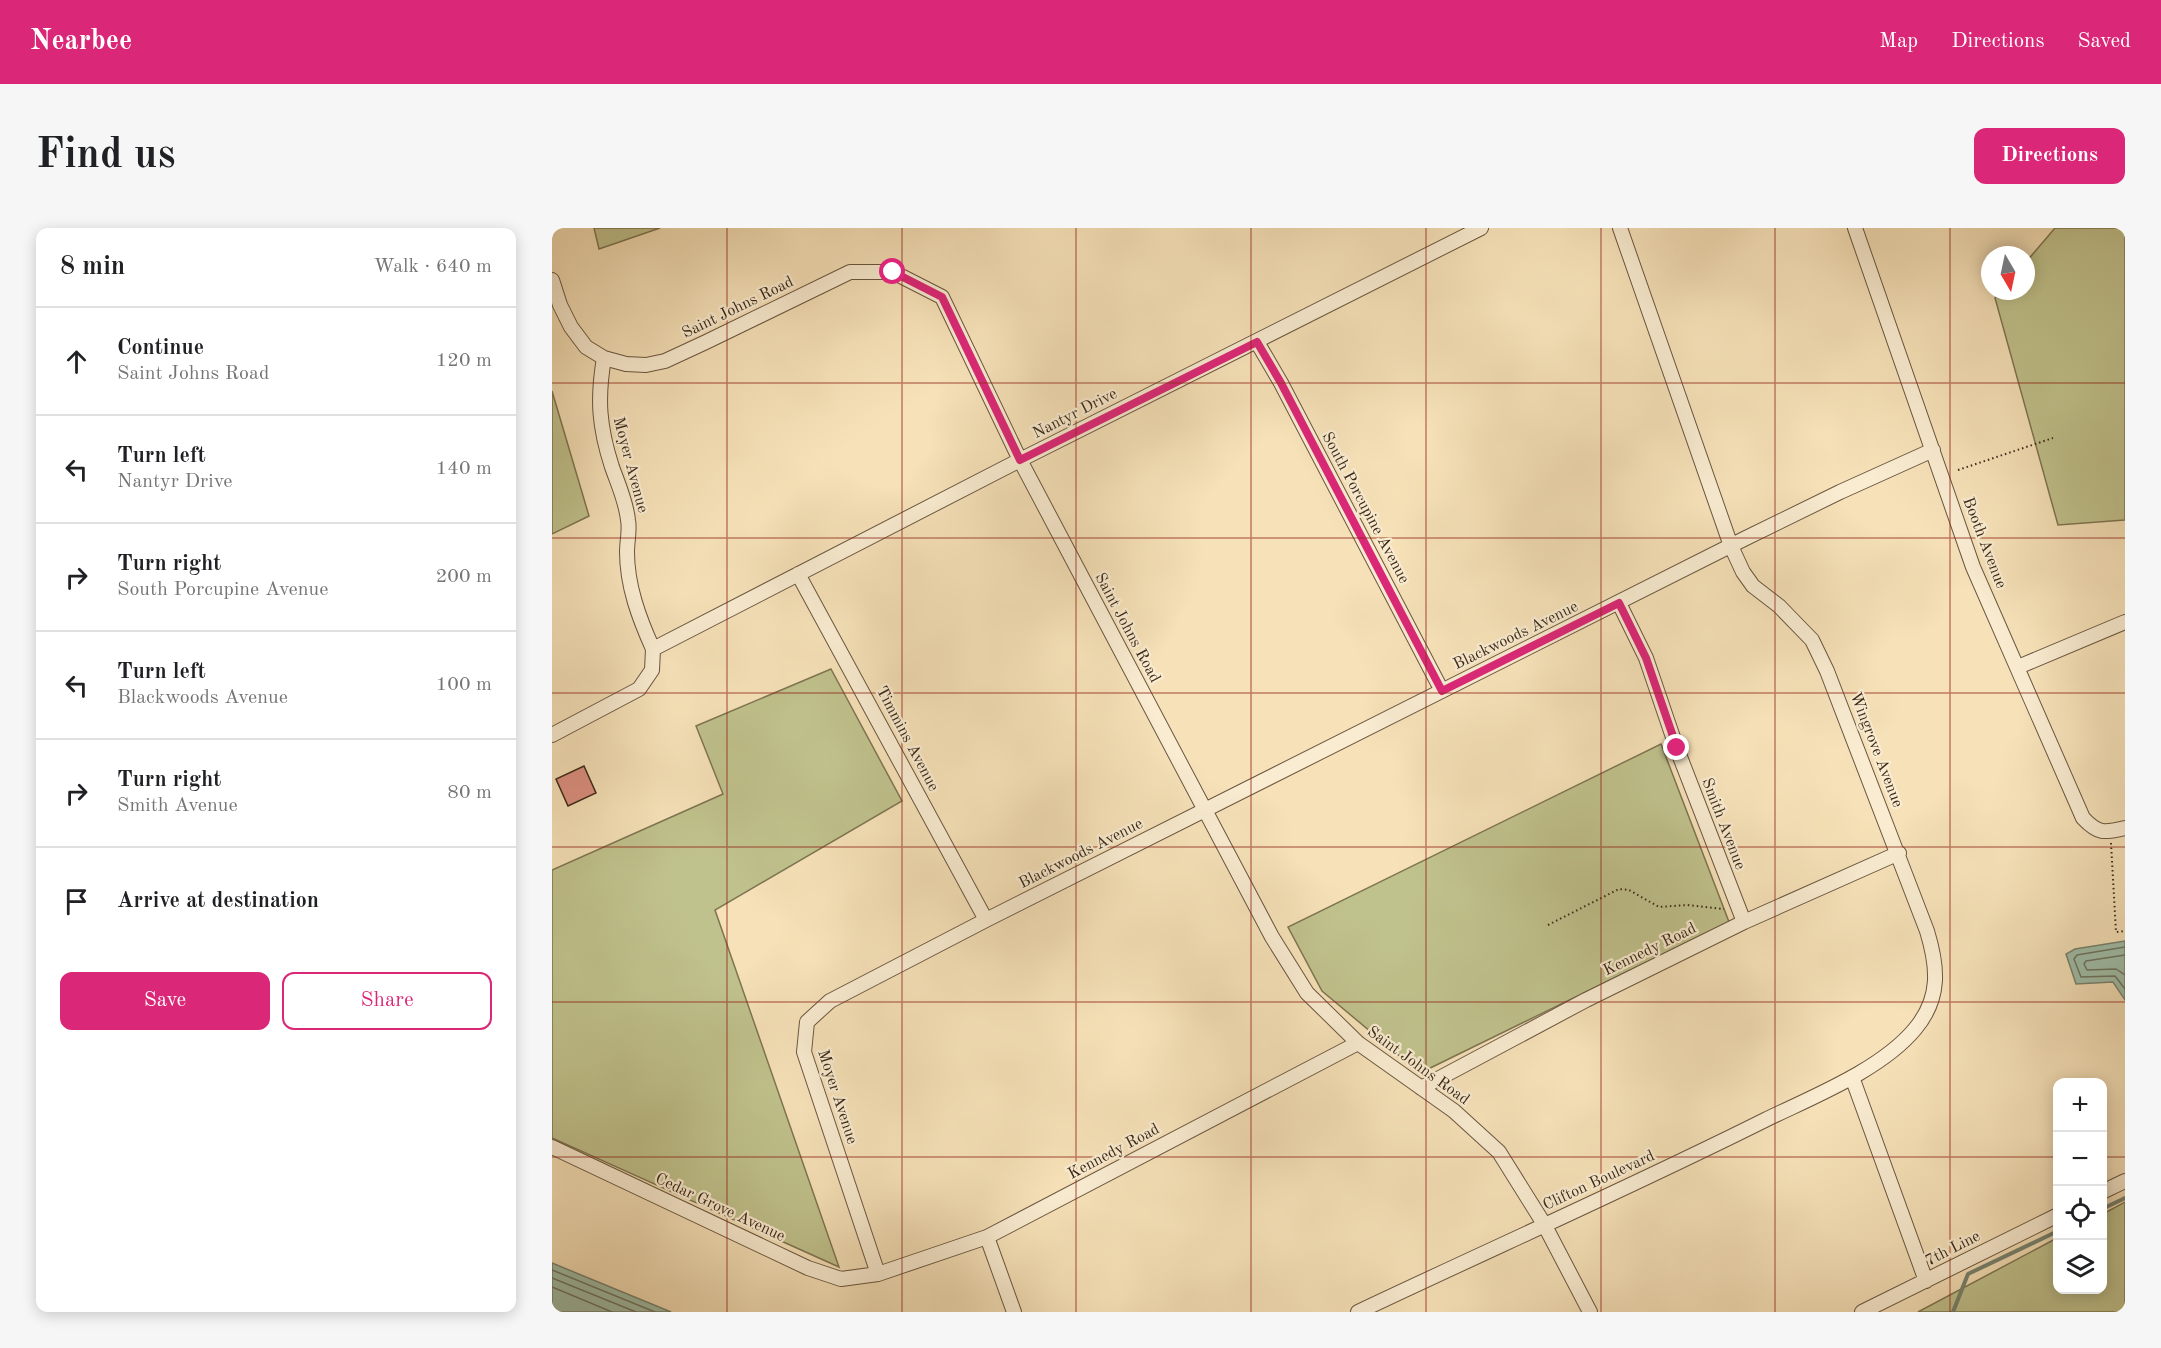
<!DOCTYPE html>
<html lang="en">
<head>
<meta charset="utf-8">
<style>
	:root { --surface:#fff; --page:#f6f6f6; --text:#202124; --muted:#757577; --line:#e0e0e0; --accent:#db2777 }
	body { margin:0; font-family:"Old Standard TT",serif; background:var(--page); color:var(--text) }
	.controls { position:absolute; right:18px; bottom:18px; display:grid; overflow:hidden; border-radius:12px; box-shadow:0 3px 15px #0003 }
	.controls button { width:54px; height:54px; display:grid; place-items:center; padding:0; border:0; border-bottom:2px solid var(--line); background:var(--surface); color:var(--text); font:30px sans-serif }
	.compass { position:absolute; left:1429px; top:18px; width:54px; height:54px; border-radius:50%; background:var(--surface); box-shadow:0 3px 15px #0003; rotate:171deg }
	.stop { position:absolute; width:18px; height:18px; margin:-14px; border:4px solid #db2777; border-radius:50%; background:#fff }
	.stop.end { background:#db2777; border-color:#fff; box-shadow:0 2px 6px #0008 }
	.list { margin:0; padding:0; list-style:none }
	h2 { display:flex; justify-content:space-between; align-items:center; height:78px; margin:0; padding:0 24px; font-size:26px }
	h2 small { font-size:20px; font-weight:400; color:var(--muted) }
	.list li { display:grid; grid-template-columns:39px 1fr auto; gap:18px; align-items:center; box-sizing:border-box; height:108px; padding:0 24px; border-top:2px solid var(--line) }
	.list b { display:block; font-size:22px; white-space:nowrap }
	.list p { margin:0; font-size:20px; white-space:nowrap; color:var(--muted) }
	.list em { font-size:20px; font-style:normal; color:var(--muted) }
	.actions { display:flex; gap:12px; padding:18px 24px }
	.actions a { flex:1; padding:14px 0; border:2px solid var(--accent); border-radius:12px; text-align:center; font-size:21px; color:var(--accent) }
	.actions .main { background:var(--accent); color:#fff }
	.icon { flex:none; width:33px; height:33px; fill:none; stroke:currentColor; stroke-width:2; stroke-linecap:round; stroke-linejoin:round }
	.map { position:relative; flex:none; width:1573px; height:1084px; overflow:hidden; border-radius:12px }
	header { display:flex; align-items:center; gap:36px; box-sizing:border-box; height:84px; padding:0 30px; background:var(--accent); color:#fff }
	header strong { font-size:28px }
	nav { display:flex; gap:33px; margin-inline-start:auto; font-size:21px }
	.intro { display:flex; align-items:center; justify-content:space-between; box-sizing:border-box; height:144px; padding:0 36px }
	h1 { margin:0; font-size:42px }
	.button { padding:15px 27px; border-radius:12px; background:var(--accent); color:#fff; font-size:21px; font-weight:700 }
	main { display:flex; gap:36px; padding:0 36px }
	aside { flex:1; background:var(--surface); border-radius:12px; box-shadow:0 3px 15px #0003 }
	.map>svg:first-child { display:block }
</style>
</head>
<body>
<header>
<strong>Nearbee</strong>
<nav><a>Map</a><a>Directions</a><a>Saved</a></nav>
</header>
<div class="intro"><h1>Find us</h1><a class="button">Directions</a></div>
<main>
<aside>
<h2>8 min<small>Walk · 640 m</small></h2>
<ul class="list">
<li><svg class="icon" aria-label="ahead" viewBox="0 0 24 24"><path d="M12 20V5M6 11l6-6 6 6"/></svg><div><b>Continue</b><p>Saint Johns Road</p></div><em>120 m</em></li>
<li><svg class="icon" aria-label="left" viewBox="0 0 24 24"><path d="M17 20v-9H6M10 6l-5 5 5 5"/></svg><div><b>Turn left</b><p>Nantyr Drive</p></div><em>140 m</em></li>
<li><svg class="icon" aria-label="right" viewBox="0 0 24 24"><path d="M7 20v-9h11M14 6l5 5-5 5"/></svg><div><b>Turn right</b><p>South Porcupine Avenue</p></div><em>200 m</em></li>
<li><svg class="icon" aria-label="left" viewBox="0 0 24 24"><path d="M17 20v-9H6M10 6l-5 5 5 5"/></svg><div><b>Turn left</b><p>Blackwoods Avenue</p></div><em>100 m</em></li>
<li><svg class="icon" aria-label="right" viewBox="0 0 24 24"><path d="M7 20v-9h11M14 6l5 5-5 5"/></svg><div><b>Turn right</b><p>Smith Avenue</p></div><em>80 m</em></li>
<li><svg class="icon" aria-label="arrive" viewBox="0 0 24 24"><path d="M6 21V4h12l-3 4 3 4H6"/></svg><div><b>Arrive at destination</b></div></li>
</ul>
<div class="actions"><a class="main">Save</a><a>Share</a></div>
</aside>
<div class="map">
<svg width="1573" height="1084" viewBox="0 0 1573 1084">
	<rect width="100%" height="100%" fill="#f6e1b8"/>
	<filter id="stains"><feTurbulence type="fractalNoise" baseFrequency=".00333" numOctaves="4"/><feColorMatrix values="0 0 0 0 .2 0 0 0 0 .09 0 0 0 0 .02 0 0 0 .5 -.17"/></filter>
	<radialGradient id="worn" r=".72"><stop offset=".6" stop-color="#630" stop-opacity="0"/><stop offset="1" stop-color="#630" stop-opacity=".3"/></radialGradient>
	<!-- green -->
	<path fill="#c0c28d" stroke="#7e7552" stroke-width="1.5" d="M42,0H108L47,21Z
		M1503,0H1573V292L1506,297L1443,70L1449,63H1474V34Z
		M0,163L37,288L0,306Z
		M279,441L350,573L163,682L287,1039L0,910V642L171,566L144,498Z
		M1109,516L1177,694L868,845L770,763L736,699Z
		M1573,974V1084H1366L1505,1010L1506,1062H1550L1551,986Z"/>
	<!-- water -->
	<path fill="#9ebea9" stroke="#76826f" stroke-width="1.5" d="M1573,713V772L1561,754L1524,756L1514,726L1523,721Z
		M0,1035L119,1084H0Z"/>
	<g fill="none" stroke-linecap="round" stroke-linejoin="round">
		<!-- shore -->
		<path stroke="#6c7360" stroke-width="1.5" d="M1573,719L1525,727L1522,731L1529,749L1563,748L1573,761
			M1573,727L1534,733L1532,736L1535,742L1564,741L1573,747
			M0,1042L103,1084
			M0,1050L84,1084
			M0,1059L60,1084"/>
		<!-- stream -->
		<path stroke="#76826f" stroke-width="4" d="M1550,981L1573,970
			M1401,1084L1416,1046L1506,1003"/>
	</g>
	<!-- building -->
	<path fill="#dc8f80" stroke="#3b2818" stroke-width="1.5" d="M32,538L44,565L16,578L4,551Z"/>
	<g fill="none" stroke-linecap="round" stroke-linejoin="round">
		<defs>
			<path id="minor" d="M1303,0L1421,339L1531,590C1546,606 1552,605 1573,600
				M0,52L8,77L19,99L34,119L52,130L74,136L94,137L113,133L154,114L298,44H341L390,69L468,232L720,709L755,765L806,815L902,883L947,924L992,996L1038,1084
				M705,114L729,155L890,463
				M52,130C45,171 47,199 60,239C66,256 74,273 76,292C78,302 75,313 75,324C75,358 87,390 101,421
				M246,346L434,692
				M1067,375L1094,430L1125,521L1192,694
				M101,421L468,232L929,0
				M1466,439L1573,394
				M0,507L87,461L100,442L101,421
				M1300,849L1374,1053
				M869,860L1034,772L1192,694L1347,625
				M0,919L256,1040L289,1051L326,1046L435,1009L806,815
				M1550,964L1573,953
				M435,1009L462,1084
				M326,1046L252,824L255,794L278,773L434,692L1194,310L1288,264L1381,222
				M806,1084C941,1020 1079,959 1213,892C1260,869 1329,842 1363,801C1389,770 1386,739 1375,703L1275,443L1260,412L1227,378L1201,358L1191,344L1179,318L1068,0
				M1310,1084L1506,987"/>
		</defs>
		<!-- minor casing -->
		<use href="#minor" stroke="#6a5640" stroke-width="16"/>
		<!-- path -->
		<path stroke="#3b2818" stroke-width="2" stroke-dasharray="1.5 3" stroke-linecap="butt" d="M1406,242L1501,210
			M1559,615L1564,704L1573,703
			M996,697L1067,661L1077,662L1107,679L1135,677L1172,681"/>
		<!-- minor -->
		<use href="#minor" stroke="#f9ecd1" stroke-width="14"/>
	</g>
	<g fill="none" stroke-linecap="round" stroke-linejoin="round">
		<!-- route -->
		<path stroke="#db2777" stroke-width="8" d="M341,44L390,69L468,232L705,114L729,155L890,463L1067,375L1094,430L1125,520"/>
	</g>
	<!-- grid -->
	<path fill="none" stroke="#8f2418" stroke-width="1.5" stroke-opacity="0.55" d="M175,0V1084M350,0V1084M524,0V1084M699,0V1084M874,0V1084M1049,0V1084M1223,0V1084M1398,0V1084M0,155H1573M0,310H1573M0,465H1573M0,619H1573M0,774H1573M0,929H1506M1550,929H1573"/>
	<g text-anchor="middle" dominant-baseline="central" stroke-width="4.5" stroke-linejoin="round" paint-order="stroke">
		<!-- street labels -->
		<g font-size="16" fill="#3b2818" stroke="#f9ecd1">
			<text transform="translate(186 80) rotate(-26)">Saint Johns Road</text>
			<text transform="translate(523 186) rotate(-27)">Nantyr Drive</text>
			<text transform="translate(78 237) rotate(75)">Moyer Avenue</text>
			<text transform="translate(813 280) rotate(62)">South Porcupine Avenue</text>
			<text transform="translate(1432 315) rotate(69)">Booth Avenue</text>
			<text transform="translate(575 400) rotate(62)">Saint Johns Road</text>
			<text transform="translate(964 408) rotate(-26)">Blackwoods Avenue</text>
			<text transform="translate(355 511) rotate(62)">Timmins Avenue</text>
			<text transform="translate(1324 522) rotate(69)">Wingrove Avenue</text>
			<text transform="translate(1171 596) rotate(69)">Smith Avenue</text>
			<text transform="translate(529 626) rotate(-27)">Blackwoods Avenue</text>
			<text transform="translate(1098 722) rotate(-26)">Kennedy Road</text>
			<text transform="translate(866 838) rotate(36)">Saint Johns Road</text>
			<text transform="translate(285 869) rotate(72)">Moyer Avenue</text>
			<text transform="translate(562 924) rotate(-28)">Kennedy Road</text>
			<text transform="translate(1047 953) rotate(-25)">Clifton Boulevard</text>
			<text transform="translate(168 980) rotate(25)">Cedar Grove Avenue</text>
			<text transform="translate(1401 1021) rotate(-27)">7th Line</text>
		</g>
	</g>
	<rect width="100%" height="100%" filter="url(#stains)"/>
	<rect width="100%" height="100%" fill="url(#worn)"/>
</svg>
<div class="controls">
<button>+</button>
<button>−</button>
<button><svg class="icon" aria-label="locate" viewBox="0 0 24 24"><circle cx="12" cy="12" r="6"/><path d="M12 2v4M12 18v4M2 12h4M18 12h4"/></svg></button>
<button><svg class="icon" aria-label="layers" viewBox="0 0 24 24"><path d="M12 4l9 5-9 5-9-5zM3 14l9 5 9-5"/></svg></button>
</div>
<svg class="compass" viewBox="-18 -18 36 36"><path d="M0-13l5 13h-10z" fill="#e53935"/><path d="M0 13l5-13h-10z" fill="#757577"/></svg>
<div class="stop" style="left:341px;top:44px"></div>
<div class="stop end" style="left:1125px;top:520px"></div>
</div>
</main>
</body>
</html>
